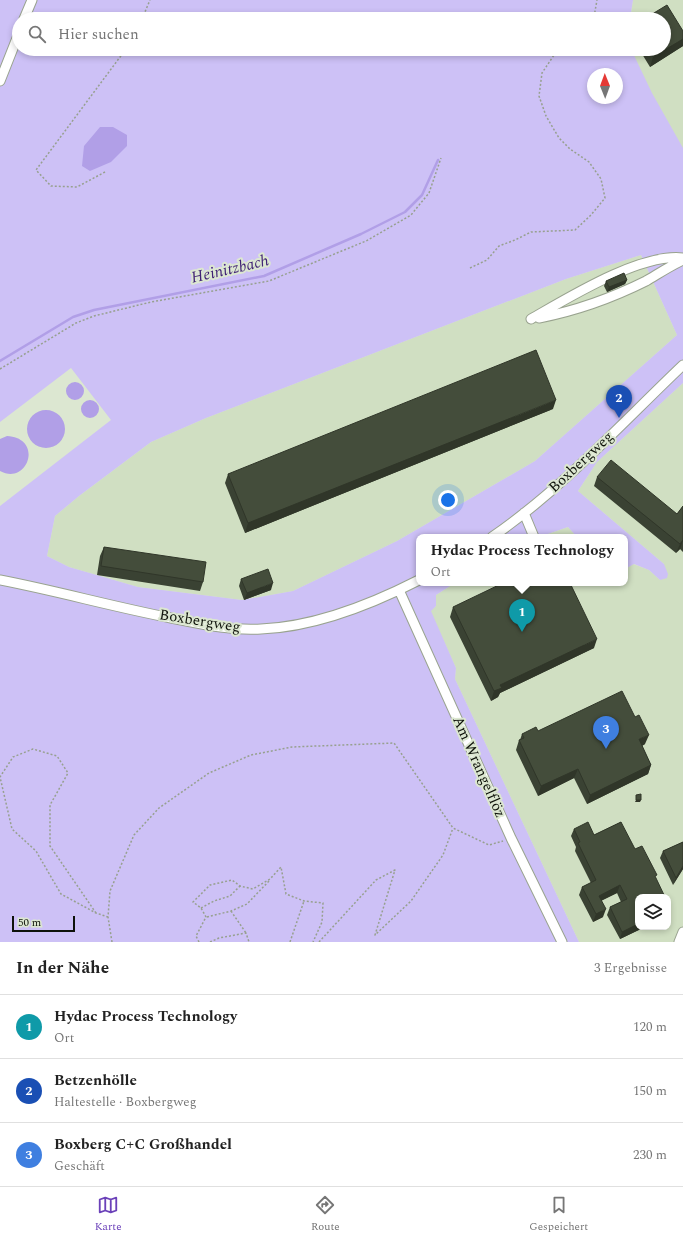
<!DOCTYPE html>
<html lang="de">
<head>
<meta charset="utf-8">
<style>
	:root { --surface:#fff; --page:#f6f6f6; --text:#222; --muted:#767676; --line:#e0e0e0; --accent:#6b41b9 }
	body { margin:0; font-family:Spectral,serif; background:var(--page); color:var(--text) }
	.controls { position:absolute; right:12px; bottom:12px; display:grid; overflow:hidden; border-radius:8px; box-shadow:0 2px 6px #0003 }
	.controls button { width:36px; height:36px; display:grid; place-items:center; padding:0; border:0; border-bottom:1px solid var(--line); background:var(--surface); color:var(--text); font:20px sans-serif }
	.compass { position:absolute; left:587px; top:68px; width:36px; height:36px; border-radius:50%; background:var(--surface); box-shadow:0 2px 6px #0003; rotate:359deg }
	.scale { position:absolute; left:12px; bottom:10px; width:63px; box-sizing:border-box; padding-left:4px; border:2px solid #0e120a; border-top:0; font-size:11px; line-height:14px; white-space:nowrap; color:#0e120a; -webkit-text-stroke:3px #dce7d1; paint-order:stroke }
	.you { position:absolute; left:448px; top:500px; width:14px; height:14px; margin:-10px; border:3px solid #fff; border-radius:50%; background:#1a73e8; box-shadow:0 0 0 6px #1a73e833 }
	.badge { display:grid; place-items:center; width:26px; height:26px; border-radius:50%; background:var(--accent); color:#fff; font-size:13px; font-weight:700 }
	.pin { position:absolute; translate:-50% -33px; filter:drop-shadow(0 1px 2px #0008) }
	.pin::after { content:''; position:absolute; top:21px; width:14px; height:12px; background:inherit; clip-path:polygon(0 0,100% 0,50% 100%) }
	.popup { position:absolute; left:416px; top:534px; width:212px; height:52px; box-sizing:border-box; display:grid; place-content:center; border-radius:8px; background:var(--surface); filter:drop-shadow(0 1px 3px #0005); font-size:13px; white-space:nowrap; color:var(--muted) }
	.popup b { font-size:15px; color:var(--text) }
	.popup::after { content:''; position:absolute; left:50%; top:100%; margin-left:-8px; border:8px solid transparent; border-top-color:var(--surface) }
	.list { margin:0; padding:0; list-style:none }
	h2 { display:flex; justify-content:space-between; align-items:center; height:52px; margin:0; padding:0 16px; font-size:17px }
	h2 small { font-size:13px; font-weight:400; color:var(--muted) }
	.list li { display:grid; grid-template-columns:26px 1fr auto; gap:12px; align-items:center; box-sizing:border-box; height:64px; padding:0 16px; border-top:1px solid var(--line) }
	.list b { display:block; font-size:15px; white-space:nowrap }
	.list p { margin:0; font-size:13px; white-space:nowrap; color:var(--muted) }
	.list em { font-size:13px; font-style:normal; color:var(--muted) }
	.icon { flex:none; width:22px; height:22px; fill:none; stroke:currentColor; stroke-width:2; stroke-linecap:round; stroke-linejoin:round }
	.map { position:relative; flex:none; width:683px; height:942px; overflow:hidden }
	.search { position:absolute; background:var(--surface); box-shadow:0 2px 6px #0003; left:12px; right:12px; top:12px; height:44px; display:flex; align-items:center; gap:10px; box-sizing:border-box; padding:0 14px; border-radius:22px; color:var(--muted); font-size:15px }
	.sheet { height:244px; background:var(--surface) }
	nav { display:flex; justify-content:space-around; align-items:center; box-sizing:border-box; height:56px; border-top:1px solid var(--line); background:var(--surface); font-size:11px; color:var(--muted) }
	nav a { display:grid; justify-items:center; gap:2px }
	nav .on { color:var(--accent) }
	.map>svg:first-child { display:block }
</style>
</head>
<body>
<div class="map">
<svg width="683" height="942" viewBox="0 0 683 942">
	<rect width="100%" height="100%" fill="#dce7d1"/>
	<!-- built -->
	<path fill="#d0dfc2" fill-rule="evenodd" d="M633,0H683V230L561,67L590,49H664V19H630ZM593,74H617V98H593Z
		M641,255L677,335L535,461L397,541L293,591L242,600L138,587L69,567L47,556L55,516L79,496L151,442L206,418L566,279Z
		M683,383V942H579L455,679L456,668L430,611L436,606V595L455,583H625V569L633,564L649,570L660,580L664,564L578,491L597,462ZM638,897H668V927H638Z
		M568,527L577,537H539Z"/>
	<!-- green -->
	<path fill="#cdc1f6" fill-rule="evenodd" d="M0,0H633L630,19H19V49H631L652,93L683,148V383L597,462L578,491L664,564L668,574L667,578L660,580L649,570L634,564L625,569V537H577L568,527L539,537H419V583H455L436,595V606L431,611L456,668L455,679L579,942H0V506L111,420L71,368L0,422ZM593,74H617V98H593ZM641,255L677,335L535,461L397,541L293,591L242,600L138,587L69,567L47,556L55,516L79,496L151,442L206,418L566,279Z"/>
	<!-- water -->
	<path fill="#b19fe7" d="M100,127H113L127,135V146L111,162L90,171L82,166L84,146Z
		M66 391a9 9 0 1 1 18 0a9 9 0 1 1-18 0Z
		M81 409a9 9 0 1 1 18 0a9 9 0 1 1-18 0Z
		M27 429a19 19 0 1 1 38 0a19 19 0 1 1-38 0Z
		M7,436C44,438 28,486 0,471V439Z"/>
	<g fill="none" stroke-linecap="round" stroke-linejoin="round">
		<!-- stream -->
		<path stroke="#b19fe7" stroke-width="2.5" d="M0,361L73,317L94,310L264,276L361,234L405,212L422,195L438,160"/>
		<defs>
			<path id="minor" d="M24,19L32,0
				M0,81L19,33
				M539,318C575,311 612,298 646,281C658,274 670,266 683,260
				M531,319C568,298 640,253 683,258
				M524,513L534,537
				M492,537C563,488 621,424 683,365
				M0,580C57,591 114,607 171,618C201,624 231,631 261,629C315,627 372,604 419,580
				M399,590L511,838L562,942
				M679,942L683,932"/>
		</defs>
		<!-- minor casing -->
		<use href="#minor" stroke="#99a38f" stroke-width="11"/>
		<!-- path -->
		<path stroke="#97a08f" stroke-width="1.5" stroke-dasharray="2 2" stroke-linecap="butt" d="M142,19L150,0
			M591,19L594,17L597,0
			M105,172L77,187L51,186L36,170L126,49
			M470,268L487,260L499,246L515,240L531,232L575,230L591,215L605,198L601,179L589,162L570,149L559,138L546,116L539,96L542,73L558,49
			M0,369L76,323L94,316L151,302L269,281L366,241L411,215L429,193L441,158
			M201,908L214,901L230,896L240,886
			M231,911L246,933
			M96,913L50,846V805L68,773L57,756L33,749L13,757L0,777L12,829L36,851L61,894L96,913L108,917
			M207,917L231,911L247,904L269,881
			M112,942L108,917L110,891L134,835L159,808L209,773L251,755L292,747L394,743L453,828L489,845L503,841
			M199,942L196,936L206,917L201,908L193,902L210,885L232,880L240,886L253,889L270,879L281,867L286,894L304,901L323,903L322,922L313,942
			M210,942L219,938L246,933L249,942
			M290,942L304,901
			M319,942L376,880L395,870L375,935L411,901L443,855L453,828"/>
		<!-- minor -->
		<use href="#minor" stroke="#fff" stroke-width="9"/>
	</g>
	<!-- wall -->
	<path fill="#3a4233" d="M683,31V46L650,67L639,49H664Z
		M627,280L625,284L607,292L604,286L606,281Z
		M553,409L245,533L225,483L228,474Z
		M597,477L677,514L683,506V552L680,549L676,553L594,486Z
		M104,547L203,582L200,591L97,575L100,556Z
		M241,579L271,590L244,600L239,586Z
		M453,607L594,648L500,693L498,697L491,701L450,617Z
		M538,731L645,744L642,746L651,765L648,774L587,804L574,778L538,796L516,750L519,740H520L522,734Z
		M621,822L638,927H645L620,939L607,915L610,907L621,902L617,893L601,901L603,917L593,922L579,895L582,887L591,883L575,851L576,847L571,836L574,829L594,835Z
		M683,842V869L673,885L660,858L663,851Z"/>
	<!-- shaded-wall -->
	<path fill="#303629" d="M683,39V46L650,67L653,57Z
		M627,280L625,284L607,292L609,287Z
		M556,400L553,409L245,533L248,523Z
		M683,540L680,549L676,553L680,544Z
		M273,583L271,590L244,600L247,593Z
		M597,639L594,648L500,693L498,697L491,701L494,691L500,685Z
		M649,735L645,744L636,749L639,739Z
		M651,765L648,774L587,804L590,795Z
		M578,769L574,778L538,796L541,786Z
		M636,800H641L640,802H635Z
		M683,866V869L673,885L676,878Z
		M620,885L617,893L596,903L599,896Z
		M606,909L603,917L593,922L596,914Z
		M638,924V927H645L620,939L622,932Z"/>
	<!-- building -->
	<path fill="#444d3b" stroke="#303629" d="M667,5L683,31V39L653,57L648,49H664V19H644Z
		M624,273L627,280L609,287L606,281Z
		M536,350L556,400L248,523L228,474Z
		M611,460L677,514L683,506V540L680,544L597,477Z
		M104,547L206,562L203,582L101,566Z
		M268,569L273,583L247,593L241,579Z
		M503,583H570L597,639L500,685L502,688L494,691L453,607Z
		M622,691L635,717L639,715L649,735L639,739L651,765L590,795L578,769L541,786L519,740L524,738L522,734L536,727L538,731Z
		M641,794V800H636V795Z
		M588,822L594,835L621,822L635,849L642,846L657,875L655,876L665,897H638V924L622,932L610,907L627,899L620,885L599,896L606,909L596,914L582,887L596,880L578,843L580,842L574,829Z
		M683,842V866L676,878L663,851Z"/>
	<g text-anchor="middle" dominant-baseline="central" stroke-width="4" stroke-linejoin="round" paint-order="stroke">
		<!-- street labels -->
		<g font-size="15" fill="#0e120a" stroke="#dce7d1">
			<text transform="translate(581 462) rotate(-43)">Boxbergweg</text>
			<text transform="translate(200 621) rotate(9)">Boxbergweg</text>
			<text transform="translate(479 767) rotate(66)">Am Wrangelflöz</text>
		</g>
		<!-- water labels -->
		<g font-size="16" font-style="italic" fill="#402275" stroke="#dce7d1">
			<text transform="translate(230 269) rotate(-13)">Heinitzbach</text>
		</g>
	</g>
</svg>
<div class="controls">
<button><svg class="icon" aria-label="layers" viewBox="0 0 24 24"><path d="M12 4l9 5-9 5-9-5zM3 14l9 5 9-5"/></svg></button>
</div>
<svg class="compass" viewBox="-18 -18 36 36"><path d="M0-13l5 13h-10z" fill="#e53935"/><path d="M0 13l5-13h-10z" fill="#767676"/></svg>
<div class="scale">50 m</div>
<div class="you"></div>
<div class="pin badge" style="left:522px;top:632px;background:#0f9aa8">1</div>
<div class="popup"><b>Hydac Process Technology</b>Ort</div>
<div class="pin badge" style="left:619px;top:418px;background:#1a4fb4">2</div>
<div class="pin badge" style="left:606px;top:749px;background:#3f7fe0">3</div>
<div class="search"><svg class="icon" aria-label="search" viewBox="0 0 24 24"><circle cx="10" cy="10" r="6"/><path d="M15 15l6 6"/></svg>Hier suchen</div>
</div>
<section class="sheet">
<h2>In der Nähe<small>3 Ergebnisse</small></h2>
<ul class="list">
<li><span class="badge" style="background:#0f9aa8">1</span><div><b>Hydac Process Technology</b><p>Ort</p></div><em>120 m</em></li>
<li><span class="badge" style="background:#1a4fb4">2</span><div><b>Betzenhölle</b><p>Haltestelle · Boxbergweg</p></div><em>150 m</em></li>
<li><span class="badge" style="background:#3f7fe0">3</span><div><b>Boxberg C+C Großhandel</b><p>Geschäft</p></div><em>230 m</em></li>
</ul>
</section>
<nav>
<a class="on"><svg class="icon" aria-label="map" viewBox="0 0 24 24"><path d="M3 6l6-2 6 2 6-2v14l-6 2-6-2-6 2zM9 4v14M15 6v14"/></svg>Karte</a>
<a><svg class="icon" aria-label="directions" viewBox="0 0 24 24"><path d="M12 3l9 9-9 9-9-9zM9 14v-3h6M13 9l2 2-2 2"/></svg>Route</a>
<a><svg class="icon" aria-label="saved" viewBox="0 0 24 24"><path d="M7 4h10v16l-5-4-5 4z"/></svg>Gespeichert</a>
</nav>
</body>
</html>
